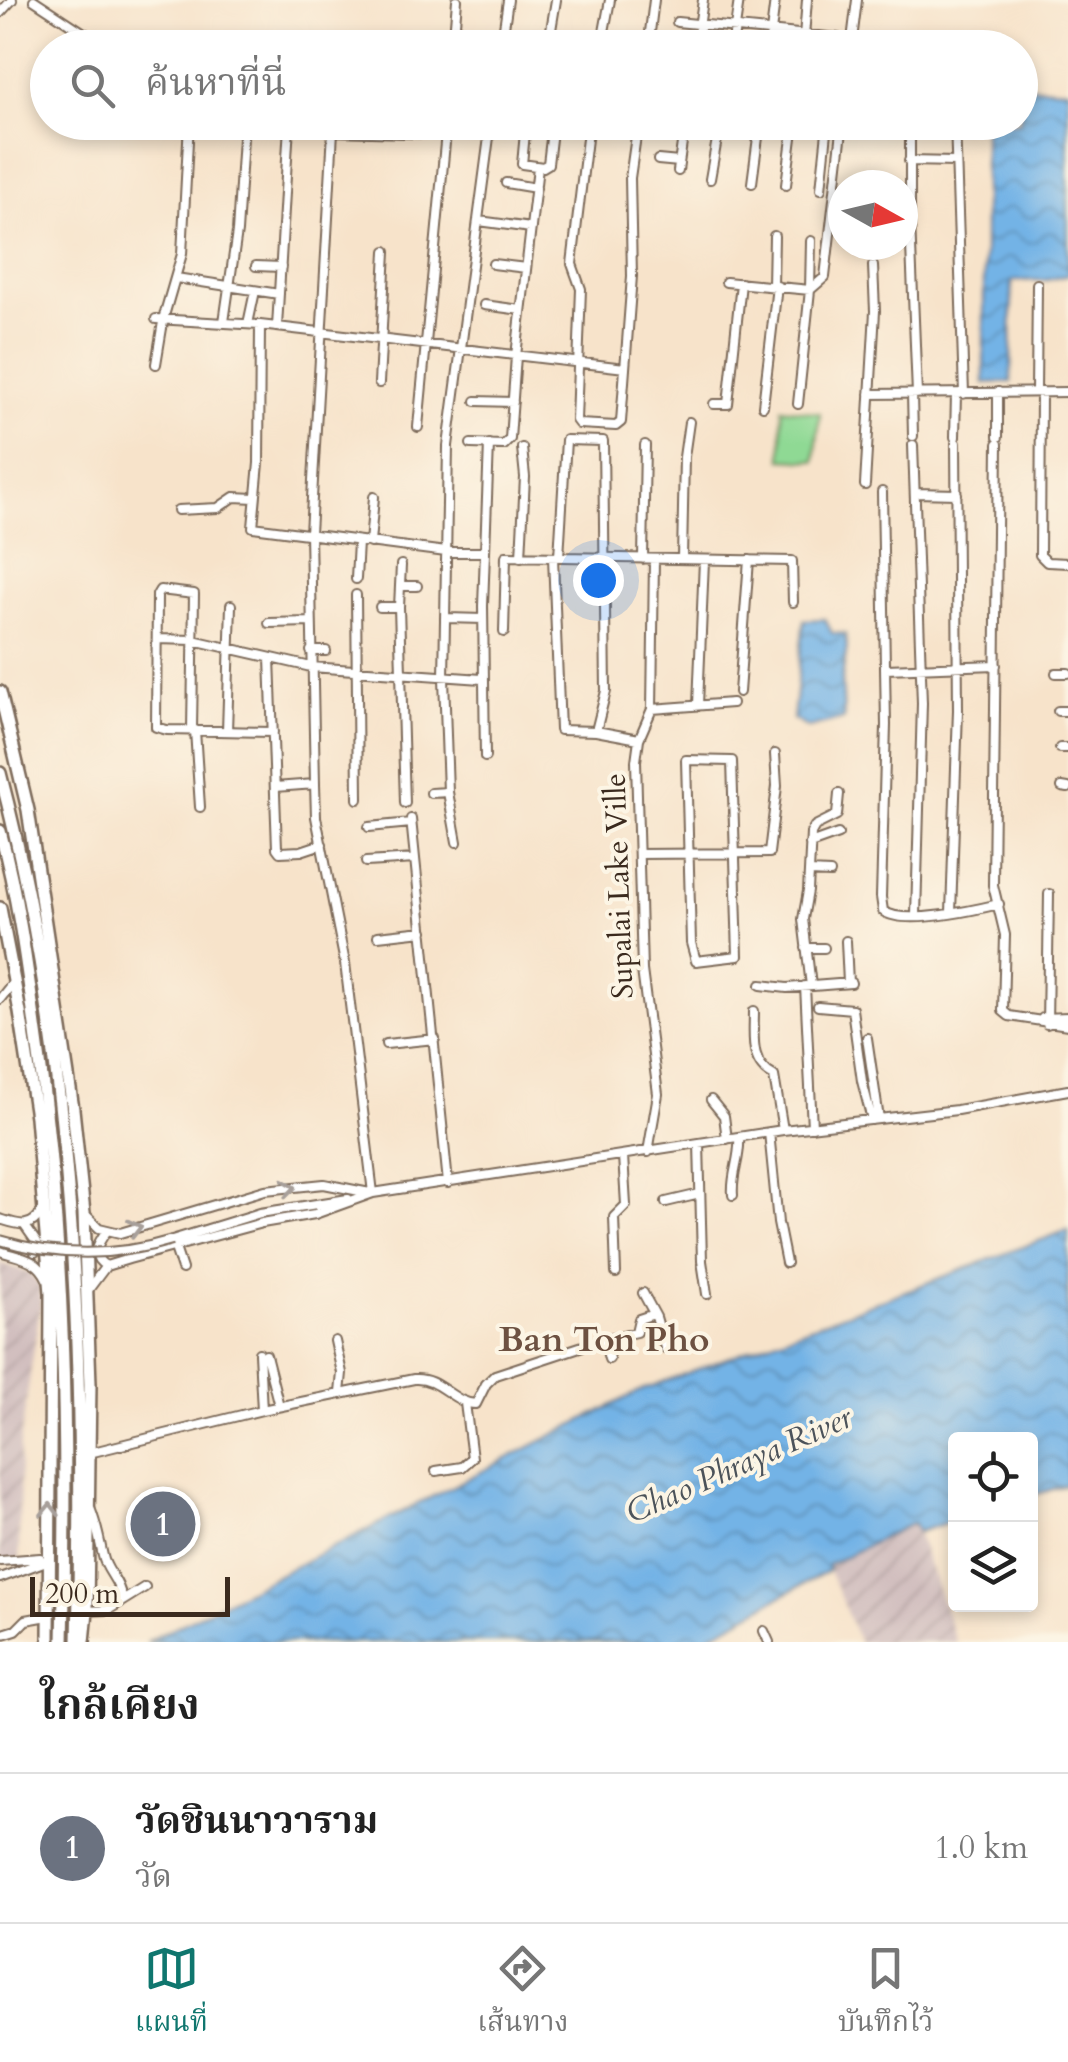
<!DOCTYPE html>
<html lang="th">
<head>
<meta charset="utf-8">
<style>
	:root { --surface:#fff; --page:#f2f2f2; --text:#222; --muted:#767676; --line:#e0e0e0; --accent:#0f766e }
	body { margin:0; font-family:Cardo,"Noto Serif Thai",serif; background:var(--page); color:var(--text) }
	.controls { position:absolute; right:30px; bottom:30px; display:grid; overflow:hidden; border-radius:10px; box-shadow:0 5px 15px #0003 }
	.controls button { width:90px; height:90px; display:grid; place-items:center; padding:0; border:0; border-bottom:2px solid var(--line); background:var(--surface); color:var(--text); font:50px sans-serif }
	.compass { position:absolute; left:828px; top:170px; width:90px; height:90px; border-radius:50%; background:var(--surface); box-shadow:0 5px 15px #0003; rotate:98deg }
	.scale { position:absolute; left:30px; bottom:25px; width:200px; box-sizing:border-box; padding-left:10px; border:5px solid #3b2a1e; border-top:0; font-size:28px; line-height:35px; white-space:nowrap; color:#3b2a1e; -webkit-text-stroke:8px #fcf5e5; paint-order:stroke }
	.you { position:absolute; left:598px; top:580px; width:35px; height:35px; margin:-25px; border:8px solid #fff; border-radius:50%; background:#1a73e8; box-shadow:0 0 0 15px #1a73e833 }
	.badge { display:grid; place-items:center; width:65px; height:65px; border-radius:50%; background:var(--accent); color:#fff; font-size:32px; font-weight:700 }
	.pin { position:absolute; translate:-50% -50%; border:5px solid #fff; box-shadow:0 2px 10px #0006 }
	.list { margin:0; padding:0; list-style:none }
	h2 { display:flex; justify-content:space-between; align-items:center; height:130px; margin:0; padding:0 40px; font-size:42px }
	h2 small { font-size:32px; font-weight:400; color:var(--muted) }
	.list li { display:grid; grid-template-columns:65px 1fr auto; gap:30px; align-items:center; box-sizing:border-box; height:150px; padding:0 40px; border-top:2px solid var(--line) }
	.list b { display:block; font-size:38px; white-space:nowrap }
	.list p { margin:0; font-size:32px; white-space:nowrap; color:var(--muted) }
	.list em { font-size:32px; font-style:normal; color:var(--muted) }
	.icon { flex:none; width:55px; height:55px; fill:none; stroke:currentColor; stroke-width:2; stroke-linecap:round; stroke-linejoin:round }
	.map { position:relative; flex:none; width:1068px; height:1642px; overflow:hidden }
	.search { position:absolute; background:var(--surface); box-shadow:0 5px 15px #0003; left:30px; right:30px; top:30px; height:110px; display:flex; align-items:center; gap:25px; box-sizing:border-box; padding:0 35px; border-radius:55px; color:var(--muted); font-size:38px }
	.sheet { height:280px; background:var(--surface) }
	nav { display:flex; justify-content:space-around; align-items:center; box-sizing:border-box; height:140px; border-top:2px solid var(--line); background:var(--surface); font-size:28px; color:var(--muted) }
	nav a { display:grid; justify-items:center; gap:5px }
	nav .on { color:var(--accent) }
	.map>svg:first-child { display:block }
</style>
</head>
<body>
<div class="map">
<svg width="1068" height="1642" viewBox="0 0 1068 1642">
	<defs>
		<pattern id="industrial-furrows" width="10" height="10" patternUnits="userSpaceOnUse" patternTransform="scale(2.5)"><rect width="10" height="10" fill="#d2bfbf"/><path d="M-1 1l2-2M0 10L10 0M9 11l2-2" fill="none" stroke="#b5a4a4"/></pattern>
		<pattern id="water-waves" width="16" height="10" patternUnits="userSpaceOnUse" patternTransform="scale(2.5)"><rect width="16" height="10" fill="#73b3e6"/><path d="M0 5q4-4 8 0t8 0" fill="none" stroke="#6092ba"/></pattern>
	</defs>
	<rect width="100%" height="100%" fill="#fcf5e5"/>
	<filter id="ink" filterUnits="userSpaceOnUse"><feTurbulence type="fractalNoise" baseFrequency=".01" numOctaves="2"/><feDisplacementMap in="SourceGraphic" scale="20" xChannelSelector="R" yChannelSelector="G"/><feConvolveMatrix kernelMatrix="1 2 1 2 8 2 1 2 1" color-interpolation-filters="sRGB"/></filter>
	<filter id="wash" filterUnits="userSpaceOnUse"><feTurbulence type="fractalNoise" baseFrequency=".0048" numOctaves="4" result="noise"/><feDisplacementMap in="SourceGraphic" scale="40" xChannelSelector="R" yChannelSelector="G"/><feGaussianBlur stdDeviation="2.25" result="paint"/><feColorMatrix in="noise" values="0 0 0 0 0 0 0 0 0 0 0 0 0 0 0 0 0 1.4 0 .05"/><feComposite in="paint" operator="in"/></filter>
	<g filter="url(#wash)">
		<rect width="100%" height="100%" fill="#f7e3ca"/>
		<!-- industrial -->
		<path fill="url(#industrial-furrows)" d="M0,1263L30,1273L40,1287L41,1301L20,1443L19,1562H0Z
			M914,1523L956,1642H859L827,1566Z"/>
		<!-- green -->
		<path fill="#8fd994" stroke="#658259" stroke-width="2.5" d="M782,408L820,413L815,461L782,459Z"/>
		<!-- water -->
		<path fill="url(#water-waves)" stroke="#576e82" stroke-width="2.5" d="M1021,86L1068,89V275L1047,280L1012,281L1011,382L984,383V123L1020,122Z
			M825,619L832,633L845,634L847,647L842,678L844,719L808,728L793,719L804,620Z
			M1068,1230V1484L1031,1496L1030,1440H956L955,1520L918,1532L913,1523L828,1565L829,1570L697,1642H146L642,1390Z"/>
	</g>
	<g filter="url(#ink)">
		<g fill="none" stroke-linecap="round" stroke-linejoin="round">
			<defs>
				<path id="street" d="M34,0L107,48
					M0,13L12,0
					M677,22L838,38L837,48
					M453,48L457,0
					M501,48L508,0
					M548,48L556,0
					M601,48L610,0
					M648,48L654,0
					M696,48L703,0
					M732,48L739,0
					M769,48L775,0
					M803,48L807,0
					M851,48L857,0
					M262,122L333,131L446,134
					M526,122L522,164L543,167L548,164L553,122
					M589,122L572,264L581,289L576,420L579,424L616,426L621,422L632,276L630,178L638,122
					M910,122V221L917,394
					M955,122L964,394
					M667,126L684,129
					M333,131L310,533L315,784L316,817L345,963L373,1193
					M658,160L679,162
					M909,161L955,162
					M678,171L685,122
					M710,179L720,122
					M506,183L536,188
					M752,183L760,122
					M786,185L794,122
					M821,189L828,122
					M479,221L531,228
					M493,264L526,268
					M256,266L281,267
					M176,278L279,294
					M726,282L810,290L811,241
					M773,286L774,236
					M484,305L521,310
					M156,319L260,325L625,368
					M224,322L237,232L244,122
					M248,324L255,291
					M260,325L259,463L253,527L446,552H485
					M277,327L289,125
					M156,364L164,316L182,254L189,122
					M379,383L386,251
					M1036,392L1037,284
					M1041,392L1040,555L1047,562L1068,563
					M870,394L1068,392
					M912,394L913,436
					M476,401L513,402
					M714,404H728L741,283
					M798,404L810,290L825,277L843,122
					M763,406L777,286
					M418,427L447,122
					M955,437L956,394
					M998,437V392
					M471,444L504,445L510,439L516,356L538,167
					M998,444L993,885L1005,935L1003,1011L1009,1016L1068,1025
					M913,445L922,703L916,916
					M865,485L875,311L873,266
					M882,492L886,725L881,897L883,911C903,926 974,910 999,904
					M916,493L957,494
					M178,510L218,508L234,497L255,498
					M370,543L374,497
					M521,557L525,477L522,448
					M553,557L560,730L596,731L639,739
					M559,557L566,440L603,441L606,691L596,731
					M643,559L645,445
					M682,559L684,457L689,422
					M401,565L399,607L405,803
					M356,579L358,542
					M400,586H417
					M356,595L358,799
					M380,607H399
					M447,618L483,619
					M269,623L310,622
					M504,632L506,556L792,561L793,602
					M157,639L193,640L311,667L482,679
					M311,651H326
					M270,658L277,848L280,852L301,851L322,844
					M886,669L996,665
					M1056,673H1068
					M739,692L749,560
					M698,705L704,560
					M652,709L732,703
					M1058,711H1068
					M192,730L194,594L160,590L157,595L156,727L167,730L273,732
					M195,730L200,807
					M227,731L231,605
					M1060,748H1068
					M485,757L483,606L489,444
					M686,760L732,761L738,956L696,961L691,943Z
					M275,787L315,784
					M1062,787L1068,788
					M431,793L448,792
					M411,819L448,1183
					M369,827L411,823
					M457,842L448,792L444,678L448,446L491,122
					M810,844L838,834
					M639,854L769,853L777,786L775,754
					M366,862L415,859
					M809,872L830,873
					M951,913L958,710L956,443
					M378,936L423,931
					M846,941L848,983
					M806,948H824
					M761,985L787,988L851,983
					M805,986L812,1127
					M811,986L803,919L808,891L811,833L815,826L837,815L839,794
					M0,999L15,980
					M818,1006L852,1009L862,1081L872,1120
					M754,1011C754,1037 749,1063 774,1076L783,1130
					M1043,1018L1068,1017
					M1047,1024L1049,894
					M867,1038L879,1119
					M386,1044L435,1039
					M711,1100L724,1116L727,1139
					M769,1132L778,1223L786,1263
					M699,1143L702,1261L707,1294
					M648,1152L658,1094L642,970L636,761L639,739L652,709L654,559
					M733,1195C731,1174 741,1158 739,1137
					M666,1202L700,1194
					M84,1213L99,1228L120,1233L265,1190L324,1184L370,1193
					M0,1219C19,1225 31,1230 42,1211
					M25,1226L37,1243L35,1252
					M106,1232C97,1244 90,1257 106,1266
					M172,1240L260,1213L348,1199
					M175,1248L182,1269
					M0,1251C20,1258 38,1258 47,1279
					M616,1273L614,1217L626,1205L623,1156
					M88,1290L106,1266L129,1259L262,1223L315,1214L373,1193L783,1130L957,1110L1068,1090
					M643,1293L656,1317L665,1348
					M604,1339L609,1359
					M335,1341L342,1373L340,1393
					M259,1353L262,1410
					M266,1355L279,1406
					M89,1453L262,1410L414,1379C439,1377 452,1403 476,1404L486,1384L495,1375L604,1339L636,1332L639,1319L654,1314
					M436,1471L462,1467L472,1458L465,1403
					M90,1508C97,1525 99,1539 103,1556C106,1572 119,1579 122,1599
					M0,1561L40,1558
					M0,1578L49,1560
					M87,1611L108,1610L145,1587
					M764,1631L769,1642
					M0,1635L16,1630L26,1620L48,1616"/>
				<path id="primary" d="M0,692L28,810L73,1109L84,1213L90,1384L87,1611L84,1642
					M0,773C74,1056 85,1351 78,1642
					M0,831C18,897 27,966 36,1033C65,1236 68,1438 63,1642
					M0,908L20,1012L36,1117L51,1293L49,1642"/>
			</defs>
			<!-- street casing -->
			<use href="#street" stroke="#7d6b5a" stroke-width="12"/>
			<!-- primary casing -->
			<use href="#primary" stroke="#7d6b5a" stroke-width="16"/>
			<!-- street -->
			<use href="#street" stroke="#fff" stroke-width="8"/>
			<!-- primary -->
			<use href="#primary" stroke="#fff" stroke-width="11"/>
			<defs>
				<path id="street-bridge" d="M0,1240C55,1257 117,1257 172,1240"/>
			</defs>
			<!-- street-bridge casing -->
			<use href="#street-bridge" stroke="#7d6b5a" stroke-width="12" stroke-linecap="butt"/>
			<!-- street-bridge -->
			<use href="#street-bridge" stroke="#fff" stroke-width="8"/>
		</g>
		<!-- one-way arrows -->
		<defs><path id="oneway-chevron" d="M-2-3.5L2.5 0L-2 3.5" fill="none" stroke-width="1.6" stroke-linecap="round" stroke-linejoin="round" transform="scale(2.5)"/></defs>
		<g stroke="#a79f9a">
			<use href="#oneway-chevron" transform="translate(289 1188) rotate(-7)"/>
			<use href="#oneway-chevron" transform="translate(135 1228) rotate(-14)"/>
			<use href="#oneway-chevron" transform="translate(50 1510) rotate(-89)"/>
		</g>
	</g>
	<g text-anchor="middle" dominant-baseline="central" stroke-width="8" stroke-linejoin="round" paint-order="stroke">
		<!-- street labels -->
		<g font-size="30" fill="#3b2a1e" stroke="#fcf5e5">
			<text transform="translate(619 886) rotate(-92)">Supalai Lake Ville</text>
		</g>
		<!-- water labels -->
		<g font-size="32" font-style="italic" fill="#4c535a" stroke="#fcf5e5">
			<text transform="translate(739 1465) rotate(-24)">Chao Phraya River</text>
		</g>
		<!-- quarter labels -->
		<g font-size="35" font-weight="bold" fill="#6d5141" stroke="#fcf5e5">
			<text x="604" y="1340">Ban Ton Pho</text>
		</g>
	</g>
</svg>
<div class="controls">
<button><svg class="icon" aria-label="locate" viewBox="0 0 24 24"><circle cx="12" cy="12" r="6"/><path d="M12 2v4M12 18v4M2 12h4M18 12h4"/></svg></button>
<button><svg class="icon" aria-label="layers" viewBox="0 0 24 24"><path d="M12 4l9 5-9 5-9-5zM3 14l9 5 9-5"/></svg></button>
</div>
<svg class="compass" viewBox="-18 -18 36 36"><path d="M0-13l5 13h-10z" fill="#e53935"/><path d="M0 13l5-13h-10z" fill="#767676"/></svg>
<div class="scale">200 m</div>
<div class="you"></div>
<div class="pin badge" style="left:163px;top:1524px;background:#6b7280">1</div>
<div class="search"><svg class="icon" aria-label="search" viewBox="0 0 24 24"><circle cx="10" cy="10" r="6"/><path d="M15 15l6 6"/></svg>ค้นหาที่นี่</div>
</div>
<section class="sheet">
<h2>ใกล้เคียง<small></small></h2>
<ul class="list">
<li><span class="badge" style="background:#6b7280">1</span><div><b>วัดชินนาวาราม</b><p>วัด</p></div><em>1.0 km</em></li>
</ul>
</section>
<nav>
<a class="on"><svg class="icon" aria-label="map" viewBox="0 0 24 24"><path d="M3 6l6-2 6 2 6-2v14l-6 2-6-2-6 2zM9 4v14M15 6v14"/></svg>แผนที่</a>
<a><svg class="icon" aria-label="directions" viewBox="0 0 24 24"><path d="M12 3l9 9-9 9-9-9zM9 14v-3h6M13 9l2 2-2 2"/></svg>เส้นทาง</a>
<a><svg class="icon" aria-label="saved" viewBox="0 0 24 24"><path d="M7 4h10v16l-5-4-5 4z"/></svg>บันทึกไว้</a>
</nav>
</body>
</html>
